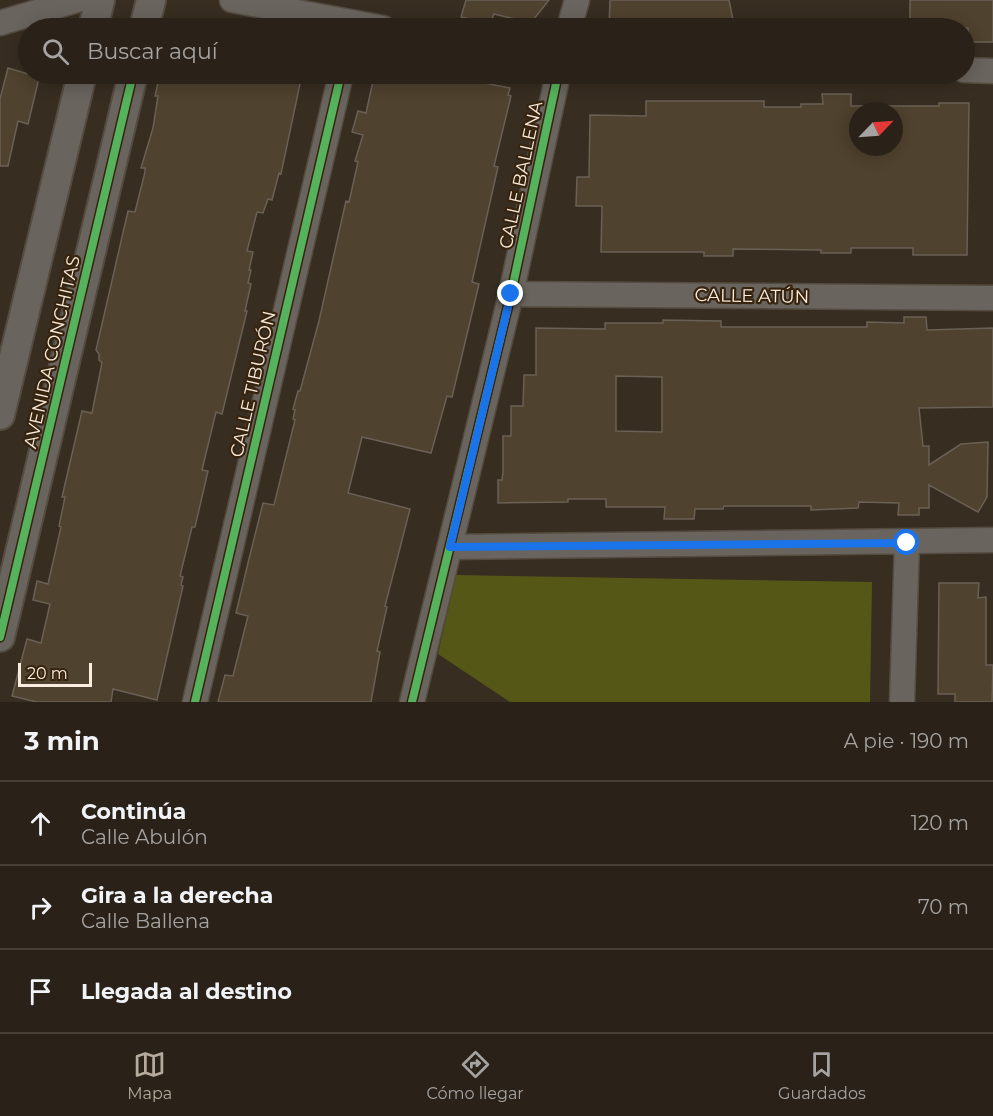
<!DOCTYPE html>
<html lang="es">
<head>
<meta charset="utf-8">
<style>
	:root { --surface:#2a2219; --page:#362f26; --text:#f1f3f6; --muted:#a5a4a2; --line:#463f38; --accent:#b6aa9d }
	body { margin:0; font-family:Montserrat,sans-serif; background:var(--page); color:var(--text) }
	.compass { position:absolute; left:849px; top:102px; width:54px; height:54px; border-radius:50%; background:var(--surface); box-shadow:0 3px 15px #0003; rotate:65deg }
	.scale { position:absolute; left:18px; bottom:15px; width:74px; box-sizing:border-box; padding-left:6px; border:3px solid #faede0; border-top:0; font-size:16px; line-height:21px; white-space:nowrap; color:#faede0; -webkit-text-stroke:4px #37240e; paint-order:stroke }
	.stop { position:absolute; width:18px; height:18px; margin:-14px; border:4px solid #1a73e8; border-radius:50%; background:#fff }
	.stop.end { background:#1a73e8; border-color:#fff; box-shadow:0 2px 6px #0008 }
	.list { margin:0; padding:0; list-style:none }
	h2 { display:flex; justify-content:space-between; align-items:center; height:78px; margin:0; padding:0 24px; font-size:26px }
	h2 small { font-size:20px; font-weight:400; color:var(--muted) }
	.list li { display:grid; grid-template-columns:39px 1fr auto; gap:18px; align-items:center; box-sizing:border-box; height:84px; padding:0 24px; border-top:2px solid var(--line) }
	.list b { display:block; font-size:22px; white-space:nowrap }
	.list p { margin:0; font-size:20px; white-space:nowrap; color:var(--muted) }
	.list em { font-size:20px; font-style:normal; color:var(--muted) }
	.icon { flex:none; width:33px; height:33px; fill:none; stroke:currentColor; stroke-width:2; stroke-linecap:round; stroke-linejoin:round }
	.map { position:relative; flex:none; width:993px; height:702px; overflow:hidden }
	.search { position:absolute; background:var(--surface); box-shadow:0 3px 15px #0003; left:18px; right:18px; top:18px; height:66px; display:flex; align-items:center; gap:15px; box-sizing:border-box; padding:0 21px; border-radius:33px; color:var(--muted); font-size:22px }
	.sheet { height:330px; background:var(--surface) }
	nav { display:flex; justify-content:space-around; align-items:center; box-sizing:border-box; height:84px; border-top:2px solid var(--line); background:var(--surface); font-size:16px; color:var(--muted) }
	nav a { display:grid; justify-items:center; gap:3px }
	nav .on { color:var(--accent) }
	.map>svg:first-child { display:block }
</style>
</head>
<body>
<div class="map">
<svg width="993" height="702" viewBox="0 0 993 702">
	<rect width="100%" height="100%" fill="#382d21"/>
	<!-- green -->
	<path fill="#555717" d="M456,575L872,582L870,702H510L438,654Z"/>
	<!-- building -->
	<path fill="#4f422e" stroke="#696056" stroke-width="1.5" fill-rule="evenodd" d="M466,0H549L533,20L523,21L494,14L490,23L461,17Z
		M610,0H729L734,25L704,24V28H609Z
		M910,0H993V42H968V28H915V24H910Z
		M8,68L28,74H40L28,124L18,121L8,166H0V99Z
		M160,74H298L297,78L301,79L281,174L279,173L272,200L268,199L263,213L257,212L247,251L253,252L249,270H251L248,283L251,284L245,311H247L222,414L216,412L202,470L208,471L195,527H192L180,576L183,577L181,585L183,586L157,700L113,689L111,702H37L12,696L27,639L41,643L50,604L33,600L37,581L48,584L61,527L59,526L65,497H62L82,411L92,413L102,363L99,360V354L96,350L128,211L135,212L145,172V168H141L153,128L158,96H155Z
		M377,74H413L447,82L449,76L510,88L508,95L511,96L494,166L498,167L472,282L479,284L452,397L447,396L431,453L362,437L348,493L410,509L385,606L387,607L377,651L380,652L371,702H218L225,675L233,676L248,616L236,613L249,559L263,503L274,505L295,420L293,419L295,410L293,409L298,391H300L319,321L346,201L349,202L358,162L355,161L363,135L352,132L358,111L366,113L373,81H375Z
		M822,94H851V106H939V103H969L967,255H913V248H851V253H821V250L733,249V256H704V252H601L602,206H576L577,177H589L590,115L646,116V101H764V107H801V104H823ZM858,111H894V147H858Z
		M904,317H926L927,330L993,328V407L919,408L923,446H929V465L961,444L988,442L987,497L978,512L929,485V508H919V515H898L899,503L859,502L858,508L811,510V506H724L723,509H695L694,519H664L665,507H606V499H568V502L498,503V480H502L503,472V436H511V406H523L524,375H536V328L605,329V323H663V320L721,321V327H867V322L904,323ZM616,376L662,377V432L616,431Z
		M939,583H979L978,598L986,597V665H993L992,702H955V694H938Z"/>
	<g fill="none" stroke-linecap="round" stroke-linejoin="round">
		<defs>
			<path id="minor" d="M232,0L383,28
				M0,23L77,0
				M569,28L577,0
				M964,70L993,71
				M511,294L993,298
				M450,547L993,540
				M195,702L341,74
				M412,702L511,294L558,74
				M902,702L907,543"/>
			<path id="tertiary" d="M93,28L100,0
				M144,28L151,0
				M0,415L82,74
				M0,637L133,74"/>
		</defs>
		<!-- minor casing -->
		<use href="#minor" stroke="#554c41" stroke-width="27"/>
		<!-- tertiary casing -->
		<use href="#tertiary" stroke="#554c41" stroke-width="32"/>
		<!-- minor -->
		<use href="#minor" stroke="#6a645e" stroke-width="24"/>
		<!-- tertiary -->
		<use href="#tertiary" stroke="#6a645e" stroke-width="28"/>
		<defs>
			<path id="cycleway" d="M0,637L133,74
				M195,702L341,74
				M412,702L511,294L558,74"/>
		</defs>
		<!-- cycleway casing -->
		<use href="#cycleway" stroke="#37240e" stroke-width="11"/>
		<!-- cycleway -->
		<use href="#cycleway" stroke="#56b35d" stroke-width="8"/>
	</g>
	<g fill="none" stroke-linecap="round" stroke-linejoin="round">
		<!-- route -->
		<path stroke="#1a73e8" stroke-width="8" d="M511,294L450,547L907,543"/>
	</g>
	<g text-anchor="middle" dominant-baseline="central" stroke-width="4.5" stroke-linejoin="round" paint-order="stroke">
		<!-- street labels -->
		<g font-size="18" fill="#faede0" stroke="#37240e">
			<text transform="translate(521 175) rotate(-78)">CALLE BALLENA</text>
			<text transform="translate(752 296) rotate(1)">CALLE ATÚN</text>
			<text transform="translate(52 352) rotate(-77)">AVENIDA CONCHITAS</text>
			<text transform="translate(253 384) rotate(-77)">CALLE TIBURÓN</text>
		</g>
	</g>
</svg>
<svg class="compass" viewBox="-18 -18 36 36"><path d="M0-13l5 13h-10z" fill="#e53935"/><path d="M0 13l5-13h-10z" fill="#a5a4a2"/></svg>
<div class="scale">20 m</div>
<div class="stop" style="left:907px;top:543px"></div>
<div class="stop end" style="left:511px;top:294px"></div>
<div class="search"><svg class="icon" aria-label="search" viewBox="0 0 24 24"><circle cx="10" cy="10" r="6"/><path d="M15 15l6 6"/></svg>Buscar aquí</div>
</div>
<section class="sheet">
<h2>3 min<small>A pie · 190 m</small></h2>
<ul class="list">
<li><svg class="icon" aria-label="ahead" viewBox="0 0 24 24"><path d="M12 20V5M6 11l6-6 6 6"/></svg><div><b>Continúa</b><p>Calle Abulón</p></div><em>120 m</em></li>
<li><svg class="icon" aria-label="right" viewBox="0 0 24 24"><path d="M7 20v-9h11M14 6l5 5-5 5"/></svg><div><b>Gira a la derecha</b><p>Calle Ballena</p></div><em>70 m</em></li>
<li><svg class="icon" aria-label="arrive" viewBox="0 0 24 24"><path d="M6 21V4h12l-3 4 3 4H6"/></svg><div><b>Llegada al destino</b></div></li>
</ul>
</section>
<nav>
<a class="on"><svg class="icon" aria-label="map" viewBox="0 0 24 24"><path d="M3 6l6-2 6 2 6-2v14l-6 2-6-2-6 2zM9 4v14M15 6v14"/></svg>Mapa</a>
<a><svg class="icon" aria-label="directions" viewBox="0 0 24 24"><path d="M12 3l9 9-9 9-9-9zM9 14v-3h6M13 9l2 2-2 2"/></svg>Cómo llegar</a>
<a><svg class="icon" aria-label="saved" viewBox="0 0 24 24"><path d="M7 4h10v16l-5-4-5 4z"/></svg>Guardados</a>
</nav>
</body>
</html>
